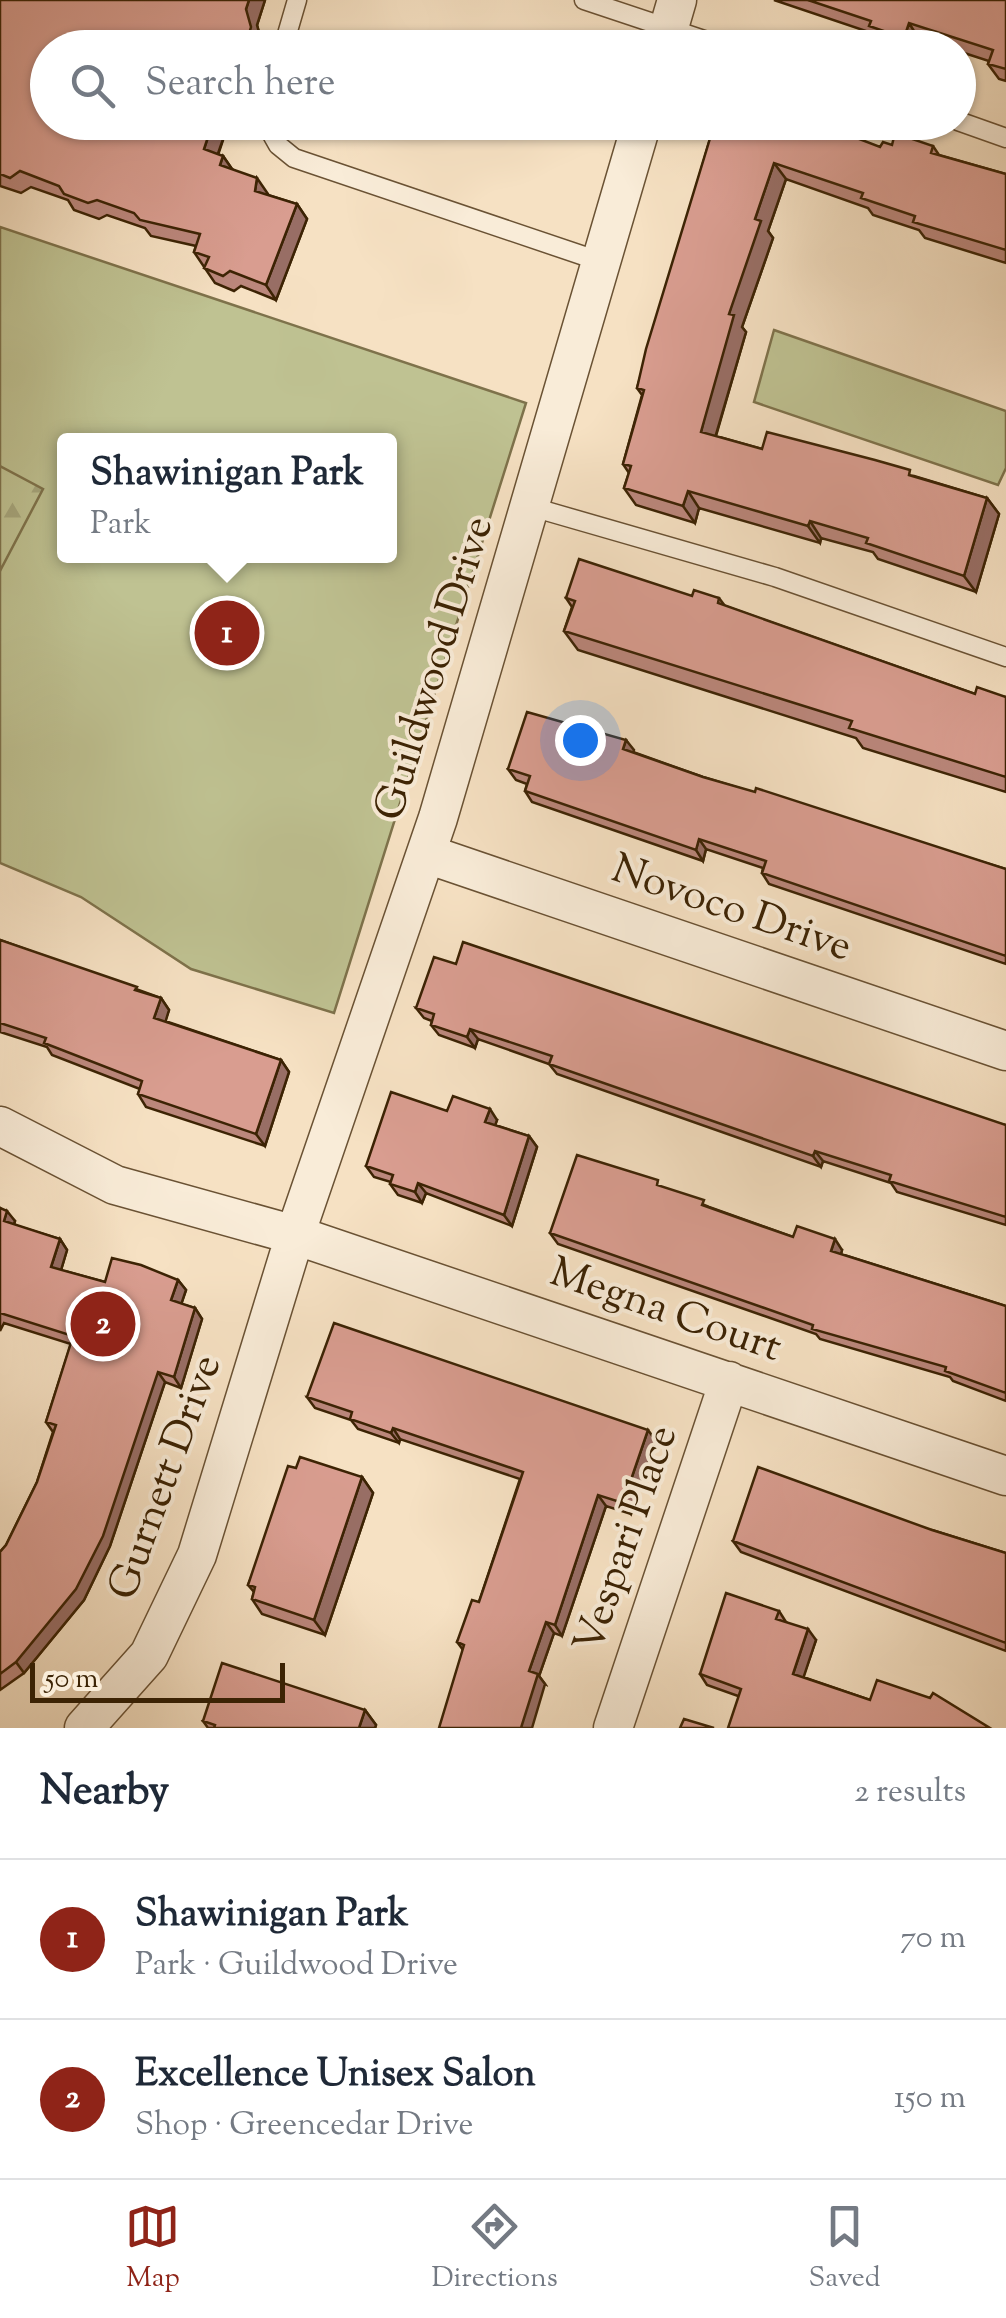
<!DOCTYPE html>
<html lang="en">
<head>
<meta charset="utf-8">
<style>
	:root { --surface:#fff; --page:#f2f2f3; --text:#1f2937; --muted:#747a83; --line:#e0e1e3; --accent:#8f2418 }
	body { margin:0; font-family:"Sorts Mill Goudy",serif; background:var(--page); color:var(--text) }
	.scale { position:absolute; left:30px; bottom:25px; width:255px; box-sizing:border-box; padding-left:10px; border:5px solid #3c2304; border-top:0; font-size:28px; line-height:35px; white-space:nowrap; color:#3c2304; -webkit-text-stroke:8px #f9ecd8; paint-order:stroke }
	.you { position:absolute; left:580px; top:740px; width:35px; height:35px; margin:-25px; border:8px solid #fff; border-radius:50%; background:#1a73e8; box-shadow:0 0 0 15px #1a73e833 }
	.badge { display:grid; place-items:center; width:65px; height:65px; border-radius:50%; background:var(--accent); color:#fff; font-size:32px; font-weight:700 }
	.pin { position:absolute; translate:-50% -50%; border:5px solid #fff; box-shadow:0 2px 10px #0006 }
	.popup { position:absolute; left:57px; top:433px; width:340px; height:130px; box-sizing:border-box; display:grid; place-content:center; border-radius:10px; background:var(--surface); filter:drop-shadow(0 2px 8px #0005); font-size:32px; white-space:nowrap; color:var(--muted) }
	.popup b { font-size:38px; color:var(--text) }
	.popup::after { content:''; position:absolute; left:50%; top:100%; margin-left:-20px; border:20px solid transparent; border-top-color:var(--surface) }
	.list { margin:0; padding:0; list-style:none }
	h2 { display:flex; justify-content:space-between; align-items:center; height:130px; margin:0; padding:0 40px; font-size:42px }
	h2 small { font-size:32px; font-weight:400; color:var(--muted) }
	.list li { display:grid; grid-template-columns:65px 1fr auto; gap:30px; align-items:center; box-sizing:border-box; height:160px; padding:0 40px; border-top:2px solid var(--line) }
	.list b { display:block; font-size:38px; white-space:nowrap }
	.list p { margin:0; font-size:32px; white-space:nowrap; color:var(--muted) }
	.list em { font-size:32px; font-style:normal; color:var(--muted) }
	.icon { flex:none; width:55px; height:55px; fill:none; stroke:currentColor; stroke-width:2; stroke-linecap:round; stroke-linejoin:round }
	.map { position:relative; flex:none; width:1006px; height:1728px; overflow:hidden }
	.search { position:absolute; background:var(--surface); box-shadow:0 2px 8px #0004; left:30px; right:30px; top:30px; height:110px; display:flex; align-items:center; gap:25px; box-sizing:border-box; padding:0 35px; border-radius:55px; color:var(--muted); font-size:38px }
	.sheet { height:450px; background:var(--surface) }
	nav { display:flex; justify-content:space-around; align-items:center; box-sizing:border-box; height:140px; border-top:2px solid var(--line); background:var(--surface); font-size:28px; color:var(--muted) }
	nav a { display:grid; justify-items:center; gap:5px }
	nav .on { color:var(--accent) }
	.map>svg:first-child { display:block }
</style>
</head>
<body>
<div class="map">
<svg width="1006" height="1728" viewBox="0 0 1006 1728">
	<defs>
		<pattern id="forest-firs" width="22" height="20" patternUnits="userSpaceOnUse" patternTransform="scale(2.5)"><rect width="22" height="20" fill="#bfc292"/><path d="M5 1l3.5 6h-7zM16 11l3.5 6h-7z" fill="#a5a67c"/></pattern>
	</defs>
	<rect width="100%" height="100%" fill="#f6e1c3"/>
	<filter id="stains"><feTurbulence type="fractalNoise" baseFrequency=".002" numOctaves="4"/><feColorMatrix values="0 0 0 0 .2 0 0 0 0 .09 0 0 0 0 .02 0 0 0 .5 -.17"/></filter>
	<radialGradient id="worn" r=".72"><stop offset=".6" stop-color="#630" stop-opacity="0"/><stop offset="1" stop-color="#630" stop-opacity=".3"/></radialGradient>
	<!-- green -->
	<path fill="#bfc292" stroke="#7e724b" stroke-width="2.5" fill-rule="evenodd" d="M0,227L526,403L334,1013L191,969L81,897L0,863ZM64,440H390V556H64Z
		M774,330L1006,411V468L998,485L754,402Z"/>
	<!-- forest -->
	<path fill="url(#forest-firs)" stroke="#7e724b" stroke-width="2.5" d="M0,466L43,489L0,571Z"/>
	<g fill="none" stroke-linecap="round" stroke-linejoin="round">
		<defs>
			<path id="lane" d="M584,0L728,48
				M283,48L297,0
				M958,121L1006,138
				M265,122L278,145L294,158L602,262
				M532,507L775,577L1006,657"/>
			<path id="street" d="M663,48L677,0
				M427,854L1006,1051
				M0,1126L115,1185L295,1235L1006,1476
				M84,1728L149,1655L197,1555L295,1235L438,818L642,122
				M613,1728L729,1381"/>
		</defs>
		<!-- lane casing -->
		<use href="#lane" stroke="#6a5234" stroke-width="21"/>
		<!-- street casing -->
		<use href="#street" stroke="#6a5234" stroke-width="41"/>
		<!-- lane -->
		<use href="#lane" stroke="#f9ecd8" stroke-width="18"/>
		<!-- street -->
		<use href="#street" stroke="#f9ecd8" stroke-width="38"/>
	</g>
	<!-- wall -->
	<path fill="#bb877c" stroke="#3c2304" stroke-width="2.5" d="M0,0H265L257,25L262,43L48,48V122H229L218,155L223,156L232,169L268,195L297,204L307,219L276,300L241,286L234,291L215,283L194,252L196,246L151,236L145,228L107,215L99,219L74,210L68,200L31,187L21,193L0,186Z
		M774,0H1006V81L999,79L988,64L989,61L958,51V48H946L919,39L917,48H898L880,42L875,34Z
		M715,122L880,147L892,145L933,146L939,155L1006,174V263L925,238L919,230L873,215L868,208L786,179L768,231L773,238L742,327L746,332L716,436L762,449L914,476L987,498L999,514L976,592L878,559L873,552L821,538L820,543L699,508L695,523L636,505L624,488L629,473L623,464L642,395L637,388Z
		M692,596L719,598L725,606L975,694L1006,697V792L863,748L856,738L578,650L564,631L572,607L566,598Z
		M255,628L261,644L248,658L231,654L215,640L207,629Z
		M626,740L633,752L703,777L1006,869V964L769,884L762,873L763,868L706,849L703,861L532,802L525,791L527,784L516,780L508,769Z
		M0,940L161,998L169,1010L165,1021L281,1060L289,1072L265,1146L146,1107L138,1094L140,1089L52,1055L47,1047L0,1032Z
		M416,1008L1006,1125V1225L897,1192L891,1183L823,1161L821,1167L557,1074L549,1064L478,1039L475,1048L439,1035L431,1025L432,1021L424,1018Z
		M447,1111L497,1120L495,1125L529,1136L537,1147L512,1226L426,1193L422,1203L398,1195L390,1184L391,1182L374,1177L366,1166Z
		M664,1188L709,1207L793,1237L842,1250L841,1254L1006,1306V1401L953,1381L950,1377L820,1339L816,1334L558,1244L550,1233Z
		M0,1208L15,1221L14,1225L60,1239L67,1250L61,1270L105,1282L178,1280L186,1290L181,1304L195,1308L202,1319L181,1388L165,1382L110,1546L84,1600L24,1673L0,1690V1552L6,1545L37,1482L53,1432L46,1422L71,1344L4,1323L0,1331Z
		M307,1397L656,1441L631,1514L606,1506L562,1636L554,1633L539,1676L545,1684L463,1650L457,1642L479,1602L520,1479L400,1439L399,1443L358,1429L351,1420L315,1408Z
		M296,1468L362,1477L373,1493L325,1635L262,1614L252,1599L254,1592L248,1585Z
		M932,1530L1006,1553V1651L741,1552L733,1541Z
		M779,1611L786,1622L816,1640L803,1677L870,1700L738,1696L707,1685L700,1674Z
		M365,1710L376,1725L375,1728H208L203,1721Z"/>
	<!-- shaded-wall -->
	<path fill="#986e65" stroke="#3c2304" stroke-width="2.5" d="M249,0H265L257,25L262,43L261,48H245L246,9Z
		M909,23L919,39L917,48H911L904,38Z
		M213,122H229L214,165L204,149Z
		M223,156L234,172L220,165Z
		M774,163L786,179L768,231L773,238L742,327L746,332L712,448L701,432L729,314L755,219Z
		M257,178L268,194L265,206L255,191Z
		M297,204L307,219L276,300L266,285Z
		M688,491L699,508L695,523L683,506Z
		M987,498L999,514L976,592L964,576Z
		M810,521L821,538L820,543L808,526Z
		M248,618L255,628L261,644L254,634Z
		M626,740L634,750L631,759L623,749Z
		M699,839L706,849L703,861L696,850Z
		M161,998L169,1010L163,1030L154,1018Z
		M470,1029L478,1039L475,1048L467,1037Z
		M281,1060L289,1072L265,1146L256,1134Z
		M490,1109L497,1120L493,1132L485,1122Z
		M529,1136L537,1147L512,1226L504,1215Z
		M815,1151L823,1161L821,1167L813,1156Z
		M418,1183L426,1193L422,1203L415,1192Z
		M7,1211L15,1221L11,1232L4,1221Z
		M60,1239L67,1250L59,1277L51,1267Z
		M835,1239L842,1250L839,1262L831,1251Z
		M178,1280L186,1290L179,1311L171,1300Z
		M195,1308L202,1319L181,1388L174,1377Z
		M158,1372L165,1382L110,1546L84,1600L24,1673L16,1662Z
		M393,1428L400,1439L399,1443L391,1433Z
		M648,1430L656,1441L631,1514L623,1503Z
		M362,1477L373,1493L325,1635L314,1620Z
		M598,1495L606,1506L562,1636L555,1625Z
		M546,1622L554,1633L539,1676L545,1684L532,1728H521L529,1671Z
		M808,1629L816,1640L801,1685L793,1674Z
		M365,1710L376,1725L375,1728H359Z"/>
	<!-- building -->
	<path fill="#d99d90" stroke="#3c2304" stroke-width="2.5" d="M0,0H249L246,9L251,27L245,48H48V122H213L204,149L223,156L220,165L257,178L255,191L297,204L266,285L230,271L223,276L204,268L209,257L194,252L200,234L140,220L134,213L97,200L88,203L64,194L59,186L20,171L10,178L0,174Z
		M808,0H1006V69L988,64L993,50L909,23L904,38L869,26L871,21Z
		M715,122H815L880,147L883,142L892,145L895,133L933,146L931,153L1006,174V250L913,222L915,216L861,198L863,193L774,163L755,219L761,221L729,314L734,315L701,432L762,449L767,432L875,460L910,470L909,475L987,498L964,576L866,543L868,538L810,521L808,526L688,491L683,506L624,488L631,466L623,464L644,390L637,388L646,349Z
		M579,559L692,596L694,590L719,598L718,603L975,694L977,687L1006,697V777L849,728L852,721L564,631L575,601L566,598Z
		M213,600L232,603L248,618L254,634L240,648L224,644L207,629L203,613Z
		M527,712L626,740L623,749L703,777L755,792L756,788L1006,869V956L762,873L766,861L699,839L696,850L525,791L530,776L508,769Z
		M0,940L137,987L135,990L161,998L154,1018L281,1060L256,1134L138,1094L142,1081L44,1043L46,1038L0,1023Z
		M463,942L1006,1125V1217L889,1181L891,1175L815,1151L813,1156L549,1064L552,1056L470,1029L467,1037L431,1025L434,1014L416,1008L434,957L456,964Z
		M391,1092L447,1111L453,1096L490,1109L485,1122L529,1136L504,1215L418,1183L415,1192L390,1184L393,1175L366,1166Z
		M577,1155L658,1180L657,1185L704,1200L702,1205L793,1237L797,1226L835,1239L831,1251L1006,1306V1393L945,1371L946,1367L812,1329L813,1325L550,1233Z
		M0,1208L7,1211L4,1221L60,1239L51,1267L105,1282L112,1258L141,1265L178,1280L171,1300L195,1308L174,1377L158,1372L103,1536L76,1589L16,1662L0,1674V1552L6,1545L37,1482L56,1425L46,1422L73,1336L0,1313Z
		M334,1323L648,1430L623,1503L598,1495L555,1625L546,1622L529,1671L538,1674L521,1728H439L464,1645L457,1642L472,1600L479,1602L523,1472L393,1428L391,1433L350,1419L352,1412L307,1397Z
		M300,1457L362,1477L314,1620L252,1599L255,1587L248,1585L288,1466L296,1468Z
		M758,1467L932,1530L1006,1553V1643L733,1541Z
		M726,1593L779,1611L776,1619L808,1629L793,1674L870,1700L877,1680L930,1698L933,1693L990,1728H728L741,1689L700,1674Z
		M222,1663L365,1710L359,1728H214L215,1725L203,1721Z
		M684,1719L714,1728H680Z"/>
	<g text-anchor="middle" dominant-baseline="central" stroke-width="8" stroke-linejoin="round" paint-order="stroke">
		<!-- street labels -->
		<g font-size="42" fill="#3c2304" stroke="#f9ecd8">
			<text transform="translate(436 669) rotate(-73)">Guildwood Drive</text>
			<text transform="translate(731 910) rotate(19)">Novoco Drive</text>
			<text transform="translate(665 1312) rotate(19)">Megna Court</text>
			<text transform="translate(167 1478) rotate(-70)">Gurnett Drive</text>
			<text transform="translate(628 1540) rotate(-71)">Vespari Place</text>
		</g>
	</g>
	<rect width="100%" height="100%" filter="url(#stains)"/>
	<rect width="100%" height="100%" fill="url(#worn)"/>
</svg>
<div class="scale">50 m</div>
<div class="you"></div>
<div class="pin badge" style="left:227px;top:633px">1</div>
<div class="popup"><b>Shawinigan Park</b>Park</div>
<div class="pin badge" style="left:103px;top:1324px">2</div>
<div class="search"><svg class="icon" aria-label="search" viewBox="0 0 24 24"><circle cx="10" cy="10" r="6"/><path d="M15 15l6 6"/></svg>Search here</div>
</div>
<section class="sheet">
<h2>Nearby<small>2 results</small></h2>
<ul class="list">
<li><span class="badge">1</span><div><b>Shawinigan Park</b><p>Park · Guildwood Drive</p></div><em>70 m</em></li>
<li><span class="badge">2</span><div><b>Excellence Unisex Salon</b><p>Shop · Greencedar Drive</p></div><em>150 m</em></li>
</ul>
</section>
<nav>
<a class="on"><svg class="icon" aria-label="map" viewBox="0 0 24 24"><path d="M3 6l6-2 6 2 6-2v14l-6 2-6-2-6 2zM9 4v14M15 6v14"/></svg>Map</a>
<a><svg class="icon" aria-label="directions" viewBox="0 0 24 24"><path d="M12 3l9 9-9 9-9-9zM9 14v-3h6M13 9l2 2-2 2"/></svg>Directions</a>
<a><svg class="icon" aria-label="saved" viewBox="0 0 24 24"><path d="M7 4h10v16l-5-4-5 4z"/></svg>Saved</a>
</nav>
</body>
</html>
